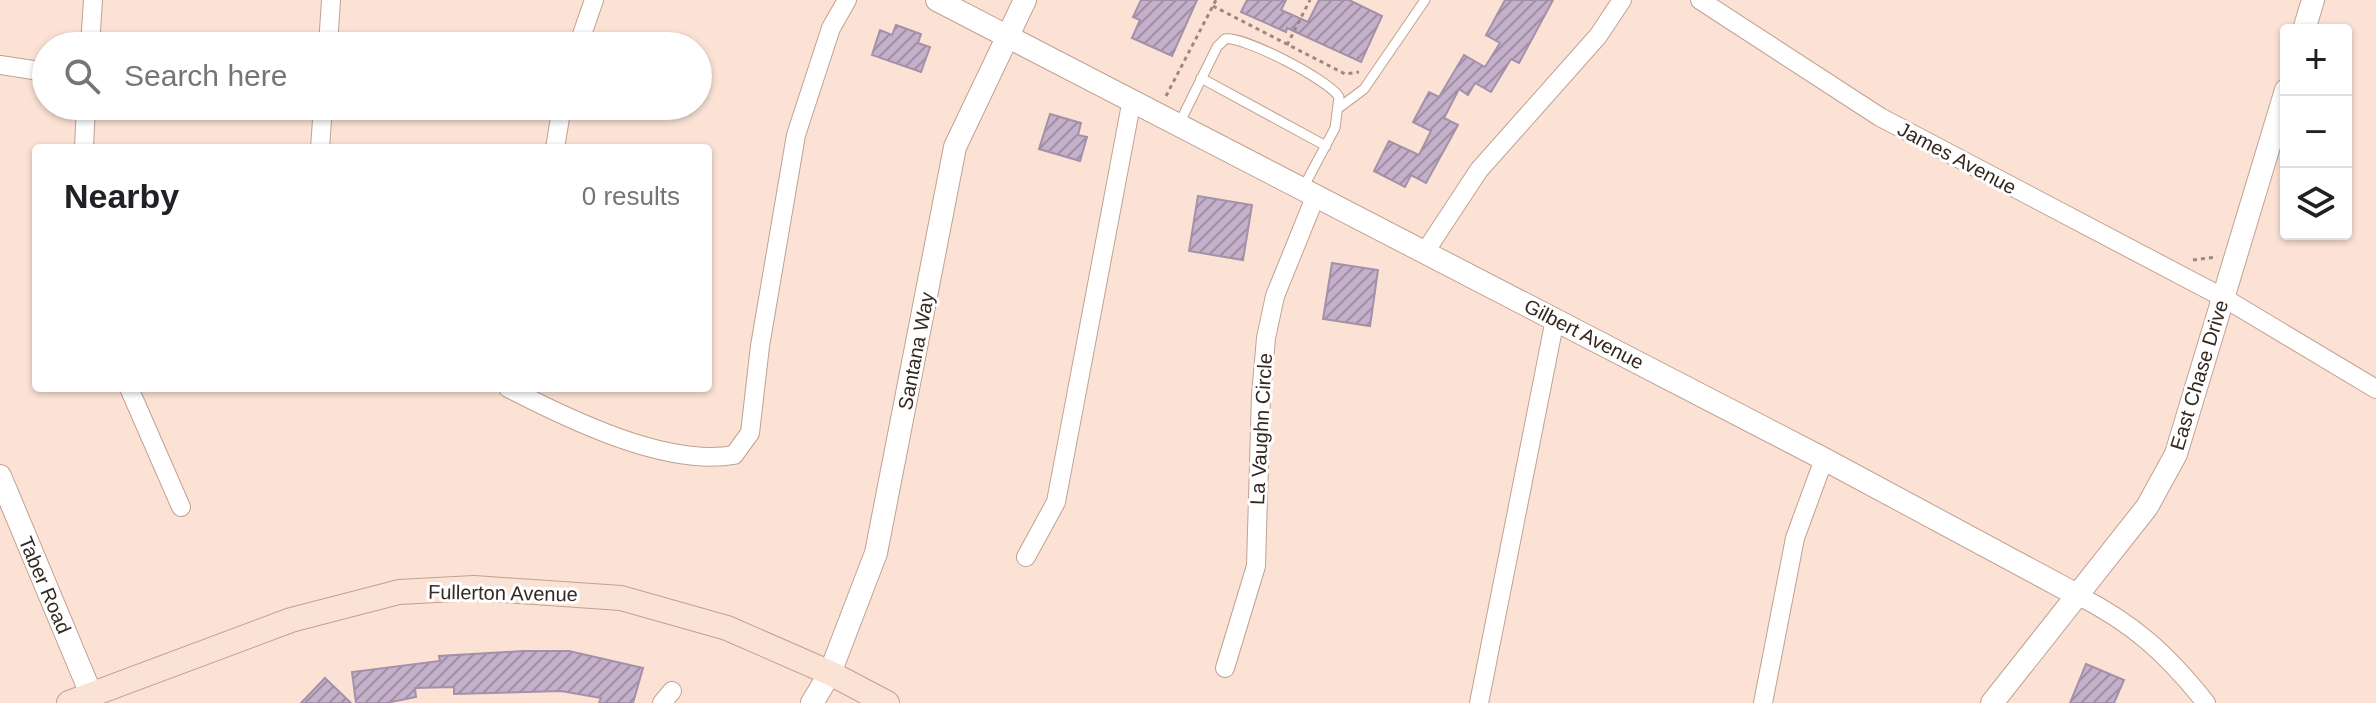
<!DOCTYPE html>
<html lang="en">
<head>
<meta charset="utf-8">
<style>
	:root { --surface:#fff; --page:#f6f6f6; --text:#202124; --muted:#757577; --line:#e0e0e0 }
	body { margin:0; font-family:Helvetica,sans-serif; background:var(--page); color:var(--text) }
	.controls { position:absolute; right:24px; top:24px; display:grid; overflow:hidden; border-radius:8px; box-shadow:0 2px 6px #0004 }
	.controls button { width:72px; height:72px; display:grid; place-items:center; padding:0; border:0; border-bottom:2px solid var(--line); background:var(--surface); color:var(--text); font:40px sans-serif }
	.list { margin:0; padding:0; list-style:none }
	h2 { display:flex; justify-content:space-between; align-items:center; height:104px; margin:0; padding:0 32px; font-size:34px }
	h2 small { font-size:26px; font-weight:400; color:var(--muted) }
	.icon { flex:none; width:44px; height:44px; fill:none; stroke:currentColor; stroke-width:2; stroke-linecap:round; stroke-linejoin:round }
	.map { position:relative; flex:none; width:2376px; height:703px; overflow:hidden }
	.search { position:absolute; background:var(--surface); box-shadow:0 2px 6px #0004; left:32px; top:32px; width:680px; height:88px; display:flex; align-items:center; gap:20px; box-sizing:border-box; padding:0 28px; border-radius:44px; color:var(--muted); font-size:30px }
	.panel { position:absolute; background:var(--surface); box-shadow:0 2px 6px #0004; left:32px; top:144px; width:680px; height:248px; border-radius:8px }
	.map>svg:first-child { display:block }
</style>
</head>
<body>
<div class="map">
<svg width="2376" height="703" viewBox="0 0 2376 703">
	<defs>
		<pattern id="building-hatch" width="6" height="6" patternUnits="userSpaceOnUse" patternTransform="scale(2)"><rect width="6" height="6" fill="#c4b0ca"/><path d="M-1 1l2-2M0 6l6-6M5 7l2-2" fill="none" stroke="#a08fa4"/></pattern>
	</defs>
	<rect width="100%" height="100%" fill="#fce2d5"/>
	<!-- building -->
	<path fill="url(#building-hatch)" stroke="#a390a9" stroke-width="2" d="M1141,0H1197L1172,56L1132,38L1140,20L1133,17Z
		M1247,0H1286L1281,10L1308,22L1319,0H1349L1382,16L1361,62L1287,28L1286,32L1241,12Z
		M1505,0H1553L1519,63L1511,59L1491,92L1475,83L1468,95L1459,89L1444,118L1458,125L1426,183L1411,175L1405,187L1374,171L1389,141L1419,155L1431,131L1413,122L1429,92L1439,97L1464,55L1485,67L1500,43L1486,35Z
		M896,25L921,34L918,43L930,47L921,72L872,55L880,30L892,35Z
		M1050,114L1081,123L1078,135L1087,137L1080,161L1039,149Z
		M1198,196L1252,205L1243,260L1189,251Z
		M1332,263L1378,270L1370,326L1323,319Z
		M523,651H569L643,668L633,703H599L601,698L561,691L454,694V687L415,688L416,697L386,703H356L352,672L440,661L439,656Z
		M2086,664L2124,680L2114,703H2070Z
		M325,678L351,703H301Z"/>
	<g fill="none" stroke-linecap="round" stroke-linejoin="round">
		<defs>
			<path id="service" d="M1201,78L1326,146
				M1340,107L1364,89L1425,0
				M1179,124L1217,47L1225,39C1244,36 1329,80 1339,97L1335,128L1303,188"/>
			<path id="minor" d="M1700,0L1880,117L2224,298L2376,389
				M90,46L93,0
				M328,46L331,0
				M578,46L594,0
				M0,65L46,72
				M84,148L86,106
				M320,148L323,106
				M555,148L562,106
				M1425,252L1479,170L1598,36L1622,0
				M129,388L181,507
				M508,388C568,419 666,467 734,455L750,433L760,346L796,135L831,28L847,0
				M1026,557L1056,502L1132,99
				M2077,595C2133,623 2167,654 2206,703
				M1225,668L1256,566L1261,395L1266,338L1275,296L1316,195
				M662,703L672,691
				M1479,703L1555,319
				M1763,703L1795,538L1824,459"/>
			<path id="tertiary" d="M937,0L1824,459L2077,595
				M2304,30L2313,0
				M0,476L91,694
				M812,703L830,673L876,553L955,147L1025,0
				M1992,703L2147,507L2176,454L2286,90"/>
			<path id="secondary" d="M69,703L291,620L399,592L474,588L621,598L727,628L830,673L887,703"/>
		</defs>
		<!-- service casing -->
		<use href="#service" stroke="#c0a191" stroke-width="11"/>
		<!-- minor casing -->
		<use href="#minor" stroke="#c0a191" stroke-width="20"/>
		<!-- tertiary casing -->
		<use href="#tertiary" stroke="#c0a191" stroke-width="24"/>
		<!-- secondary casing -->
		<use href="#secondary" stroke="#c0a191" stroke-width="26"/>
		<!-- path -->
		<path stroke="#9b887e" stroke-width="3" stroke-dasharray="4 4" stroke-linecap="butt" d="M1213,6L1345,74L1359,72
			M1287,45L1310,0
			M1166,96L1216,0
			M2193,260L2217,257"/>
		<!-- service -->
		<use href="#service" stroke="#fff" stroke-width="9"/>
		<!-- minor -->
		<use href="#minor" stroke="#fff" stroke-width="18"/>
		<!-- tertiary -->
		<use href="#tertiary" stroke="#fff" stroke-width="22"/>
		<!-- secondary -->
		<use href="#secondary" stroke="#fae3d4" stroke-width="24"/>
	</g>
	<g text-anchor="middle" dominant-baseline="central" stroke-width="6" stroke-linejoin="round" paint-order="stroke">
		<!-- street labels -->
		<g font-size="20" fill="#342821" stroke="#fff">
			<text transform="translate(1957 158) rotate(28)">James Avenue</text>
			<text transform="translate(1584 334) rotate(27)">Gilbert Avenue</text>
			<text transform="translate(916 351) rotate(-79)">Santana Way</text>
			<text transform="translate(2199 375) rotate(-73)">East Chase Drive</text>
			<text transform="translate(1261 429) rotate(-87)">La Vaughn Circle</text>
			<text transform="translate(45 585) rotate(67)">Taber Road</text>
			<text transform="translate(503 593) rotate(1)">Fullerton Avenue</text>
		</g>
	</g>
</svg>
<div class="controls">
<button>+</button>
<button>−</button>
<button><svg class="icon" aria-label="layers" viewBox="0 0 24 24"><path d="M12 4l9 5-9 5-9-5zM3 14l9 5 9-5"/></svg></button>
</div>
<div class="search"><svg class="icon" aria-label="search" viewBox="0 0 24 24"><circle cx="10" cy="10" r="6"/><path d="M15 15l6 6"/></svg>Search here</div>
<section class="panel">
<h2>Nearby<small>0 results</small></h2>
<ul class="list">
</ul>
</section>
</div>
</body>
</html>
